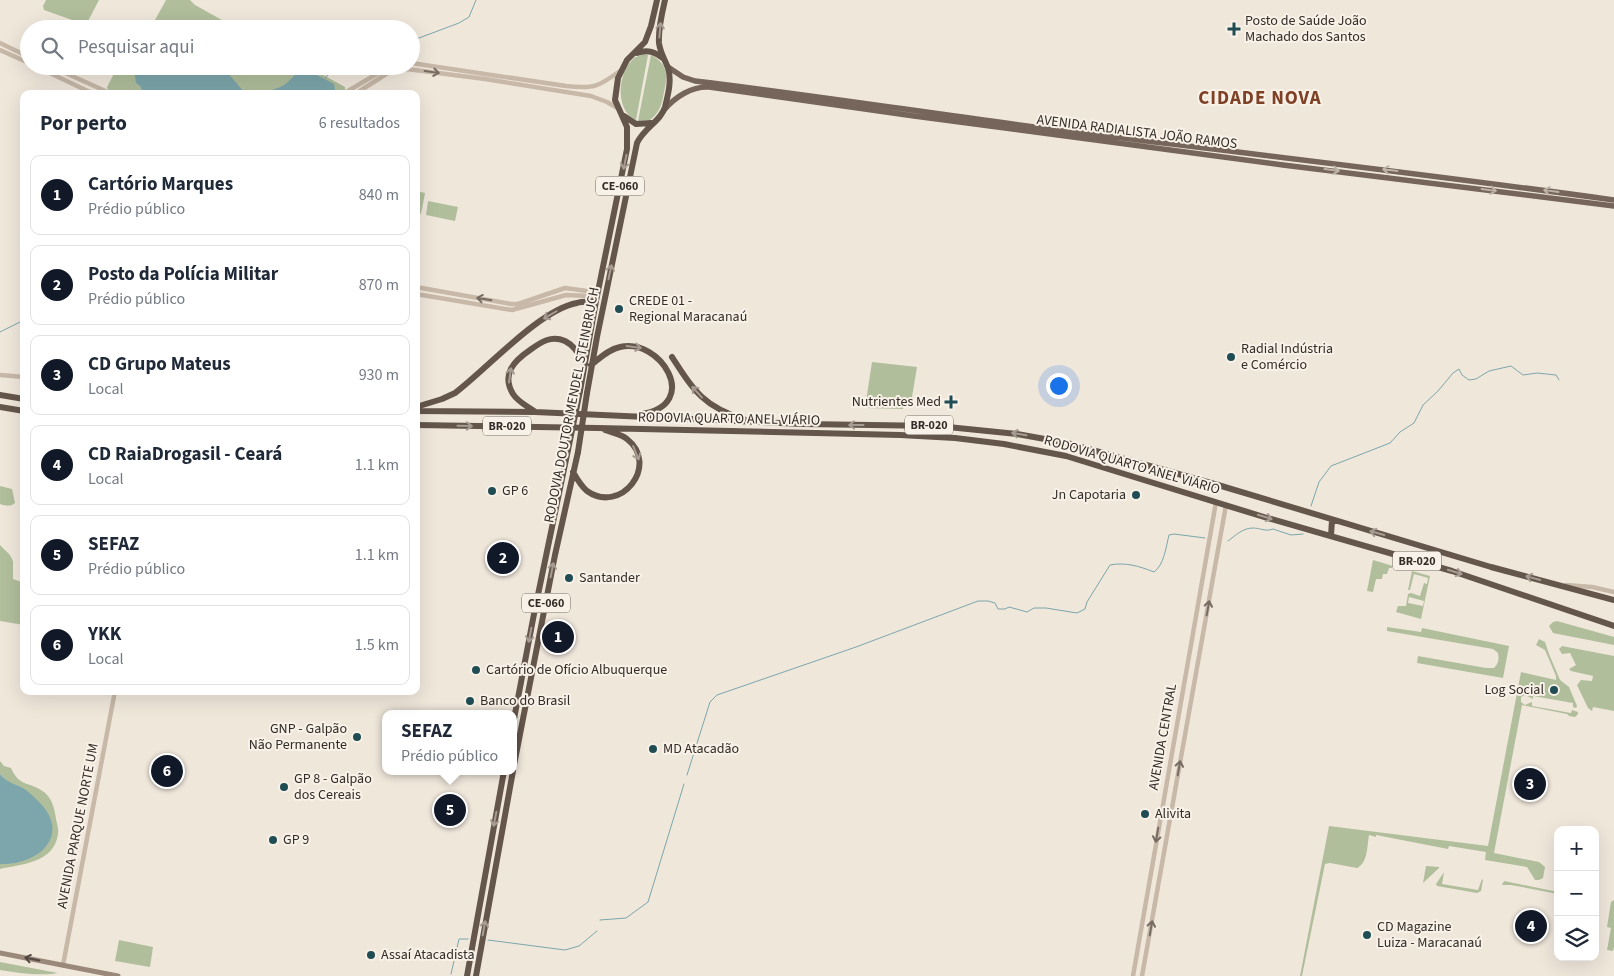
<!DOCTYPE html>
<html lang="pt">
<head>
<meta charset="utf-8">
<style>
	:root { --surface:#fff; --page:#f2f2f3; --text:#1f2937; --muted:#747a83; --line:#e0e1e3; --accent:#111827 }
	body { margin:0; font-family:"Source Sans 3",sans-serif; background:var(--page); color:var(--text) }
	.controls { position:absolute; right:15px; bottom:15px; display:grid; overflow:hidden; border-radius:10px; box-shadow:0 5px 20px #0002 }
	.controls button { width:45px; height:45px; display:grid; place-items:center; padding:0; border:0; border-bottom:1px solid var(--line); background:var(--surface); color:var(--text); font:25px sans-serif }
	.you { position:absolute; left:1058px; top:385px; width:18px; height:18px; margin:-12px; border:4px solid #fff; border-radius:50%; background:#1a73e8; box-shadow:0 0 0 8px #1a73e833 }
	.badge { display:grid; place-items:center; width:32px; height:32px; border-radius:50%; background:var(--accent); color:#fff; font-size:16px; font-weight:700 }
	.pin { position:absolute; translate:-50% -50%; border:2px solid #fff; box-shadow:0 1px 5px #0006 }
	.popup { position:absolute; left:382px; top:710px; width:135px; height:65px; box-sizing:border-box; display:grid; place-content:center; border-radius:10px; background:var(--surface); filter:drop-shadow(0 1px 4px #0005); font-size:16px; white-space:nowrap; color:var(--muted) }
	.popup b { font-size:19px; color:var(--text) }
	.popup::after { content:''; position:absolute; left:50%; top:100%; margin-left:-10px; border:10px solid transparent; border-top-color:var(--surface) }
	.list { margin:0; padding:0; list-style:none }
	h2 { display:flex; justify-content:space-between; align-items:center; height:65px; margin:0; padding:0 20px; font-size:21px }
	h2 small { font-size:16px; font-weight:400; color:var(--muted) }
	.list li { display:grid; grid-template-columns:32px 1fr auto; gap:15px; align-items:center; box-sizing:border-box; height:80px; margin:0 10px 10px; padding:0 10px; border:1px solid var(--line); border-radius:10px }
	.list b { display:block; font-size:19px; white-space:nowrap }
	.list p { margin:0; font-size:16px; white-space:nowrap; color:var(--muted) }
	.list em { font-size:16px; font-style:normal; color:var(--muted) }
	.icon { flex:none; width:28px; height:28px; fill:none; stroke:currentColor; stroke-width:2; stroke-linecap:round; stroke-linejoin:round }
	.map { position:relative; flex:none; width:1614px; height:976px; overflow:hidden }
	.search { position:absolute; background:var(--surface); box-shadow:0 5px 20px #0002; left:20px; top:20px; width:400px; height:55px; display:flex; align-items:center; gap:12px; box-sizing:border-box; padding:0 18px; border-radius:28px; color:var(--muted); font-size:19px }
	.panel { position:absolute; background:var(--surface); box-shadow:0 5px 20px #0002; left:20px; top:90px; width:400px; height:605px; border-radius:10px }
	.map>svg:first-child { display:block }
</style>
</head>
<body>
<div class="map">
<svg width="1614" height="976" viewBox="0 0 1614 976">
	<rect width="100%" height="100%" fill="#f0e7db"/>
	<!-- green -->
	<path fill="#b0be9c" fill-rule="evenodd" d="M46,0H99L86,25L44,10L43,6Z
		M166,0H190L195,5L238,29H150Z
		M644,54L648,55L636,120C614,110 618,73 633,59C636,56 640,56 644,54Z
		M651,55C668,64 668,75 664,92C662,104 660,112 650,120L638,121Z
		M118,66H307L345,87V91L340,94H117L108,90L107,87Z
		M416,191L425,193L421,214L416,213Z
		M428,201L458,207L455,221L426,215Z
		M872,362L917,367L911,403L904,401L903,409L865,408Z
		M0,486L12,489L15,503C10,507 6,506 0,504Z
		M0,545L10,555L13,561V579L24,583V625L0,621Z
		M1373,560L1393,566L1392,568H1389L1387,574H1383L1382,579H1376L1373,592L1367,591Z
		M1412,571L1430,576L1421,619L1396,612L1398,606H1406L1408,594L1411,593L1420,596L1424,583L1427,584L1428,578L1414,574L1410,590H1408ZM1409,597L1424,601L1423,606L1408,603Z
		M1557,621L1614,637V645L1553,633L1549,626L1553,622Z
		M1387,627L1421,632L1422,628L1509,646L1503,678L1417,663L1418,656L1486,668H1494C1499,663 1499,659 1498,653L1493,649L1387,631Z
		M1539,639L1545,642L1549,654L1560,680L1569,687L1577,706L1576,708L1573,707V703L1533,696V699L1525,695L1521,697V702L1525,705L1532,702V706L1571,713L1572,710L1578,712V714L1575,717L1569,716L1567,714L1522,705L1494,853L1539,862L1545,867L1543,878L1539,880H1535L1527,867L1485,860L1486,852L1449,846L1448,849L1376,835V837L1369,835C1367,846 1368,863 1357,868L1330,863L1325,864L1302,976H1300L1329,826L1488,846L1521,672L1556,680V676L1545,650L1536,645Z
		M1562,646L1614,656V711L1593,707L1592,711L1588,708L1577,685L1581,680L1592,681L1593,676L1571,671L1569,669L1576,665L1570,653L1562,654L1559,649Z
		M0,761L4,766L11,768C20,788 30,781 44,792C52,798 55,810 56,819C57,824 59,830 58,834C54,863 22,864 0,869V864L15,863L26,791L8,782L0,774Z
		M1426,866L1439,867V868L1423,883Z
		M1444,872L1442,884L1478,890L1482,879L1483,880L1481,891L1477,893L1437,886L1436,884Z
		M1504,881L1558,892V894L1511,885H1502Z
		M1614,900V947L1613,951L1607,950L1611,928L1607,927L1611,902Z
		M119,940L153,947L150,967L115,961Z
		M0,962L58,973C44,976 16,973 0,970Z"/>
	<!-- water -->
	<path fill="#7ca6ab" d="M135,66H224L226,71L245,93C260,92 276,92 288,82C293,77 297,72 303,68L334,84L335,89L332,94H144L140,86L136,83L134,68Z
		M0,774C10,785 15,783 26,790C31,794 36,799 40,803C66,830 48,857 15,863C11,864 5,864 0,864Z"/>
	<g fill="none" stroke-linecap="round" stroke-linejoin="round">
		<!-- stream -->
		<path stroke="#7ca6ab" stroke-width="1" d="M411,41L459,23L469,17L476,0
			M325,79L333,67L350,71L359,66
			M0,332L24,320
			M1311,506L1319,482L1331,466L1390,443L1400,432L1414,423L1423,405L1438,391L1453,373L1459,369L1462,375L1469,380L1476,379L1489,371L1511,366L1523,375L1537,373L1556,375L1559,380
			M1228,541C1236,535 1243,528 1253,528C1261,528 1265,532 1273,529L1291,535L1303,534
			M687,775L710,702L717,695L856,647L978,601H988L995,603L998,609H1005L1009,607L1027,612L1034,608H1046L1077,613L1085,609L1087,602L1110,565C1125,562 1139,566 1154,572C1164,565 1166,547 1169,535L1174,534L1205,538
			M600,920L626,918L648,902L684,784
			M488,940L565,950L579,946L597,931
			M451,974L459,939H468"/>
		<!-- tertiary -->
		<path stroke="#c7b8a8" stroke-width="4.5" d="M0,43L29,57
			M0,50L29,63
			M411,63L566,86C594,89 598,87 620,71
			M35,66L94,94
			M50,66L112,94
			M343,94L390,66
			M355,94L391,71L407,69L485,79L591,96L607,102L619,109
			M416,287L511,304H518L565,288L594,292L599,290
			M416,294L512,310L566,295L590,296L597,299
			M0,375L24,377
			M1566,585L1592,587L1614,592
			M63,965L115,691
			M1133,976L1216,502
			M1142,976L1226,505"/>
		<!-- secondary -->
		<path stroke="#9a887a" stroke-width="5" d="M0,953L118,976"/>
		<!-- primary -->
		<path stroke="#75655a" stroke-width="5.5" d="M668,67L683,77L695,81C821,96 947,116 1073,132C1253,154 1434,175 1614,200
			M664,110C675,97 692,86 709,87L914,116L1283,165L1614,206"/>
		<!-- trunk -->
		<path stroke="#65564c" stroke-width="6" d="M637,53C648,49 655,52 664,59
			M624,116L636,124L651,123
			M672,357C694,391 704,407 744,419
			M591,365C600,358 609,349 620,347C660,337 702,404 642,414
			M580,391L596,301L627,149V127L615,100L618,78L627,60L645,42L651,26L657,0
			M587,393L597,337L637,143C644,128 661,121 665,107C668,95 672,80 668,68C665,60 660,52 659,43C658,29 662,13 665,0
			M0,395L24,399
			M0,407L24,411
			M416,407L442,399L455,393C487,369 539,310 577,303C583,301 590,302 596,301
			M416,411L535,412L803,424L938,426L1017,434L1067,443L1218,485L1491,567L1614,600
			M534,411C527,406 518,402 513,394C501,374 514,361 530,350C541,342 551,335 565,341C575,346 579,355 585,364
			M416,425L597,428L900,435L955,438L1004,444L1066,456L1264,517L1452,571L1614,626
			M573,472C577,479 581,486 587,491C621,515 660,465 627,439C621,434 613,433 605,430
			M1331,536L1332,520
			M514,719L534,614L568,450
			M514,765L555,555L578,452
			M467,976L504,771
			M476,976L513,771"/>
		<!-- trunk-bridge -->
		<path stroke="#65564c" stroke-width="6" d="M568,450L580,391
			M578,452L587,393"/>
	</g>
	<!-- one-way arrows -->
	<defs><path id="oneway-shaft" d="M-6 0H5M1.5-3L5.5 0L1.5 3" fill="none" stroke-width="1.6" stroke-linecap="round" stroke-linejoin="round" transform="scale(1.25)"/></defs>
	<g stroke="#a79c92">
		<use href="#oneway-shaft" transform="translate(660 30) rotate(-85)"/>
		<use href="#oneway-shaft" transform="translate(625 162) rotate(102)"/>
		<use href="#oneway-shaft" transform="translate(610 272) rotate(-78)"/>
		<use href="#oneway-shaft" transform="translate(550 315) rotate(150)"/>
		<use href="#oneway-shaft" transform="translate(634 347) rotate(8)"/>
		<use href="#oneway-shaft" transform="translate(510 375) rotate(-82)"/>
		<use href="#oneway-shaft" transform="translate(697 392) rotate(-132)"/>
		<use href="#oneway-shaft" transform="translate(856 425) rotate(-180)"/>
		<use href="#oneway-shaft" transform="translate(465 426) rotate(1)"/>
		<use href="#oneway-shaft" transform="translate(1019 434) rotate(-171)"/>
		<use href="#oneway-shaft" transform="translate(636 453) rotate(68)"/>
		<use href="#oneway-shaft" transform="translate(1265 517) rotate(17)"/>
		<use href="#oneway-shaft" transform="translate(1377 533) rotate(-164)"/>
		<use href="#oneway-shaft" transform="translate(552 570) rotate(-79)"/>
		<use href="#oneway-shaft" transform="translate(1455 572) rotate(17)"/>
		<use href="#oneway-shaft" transform="translate(1533 578) rotate(-165)"/>
		<use href="#oneway-shaft" transform="translate(530 635) rotate(101)"/>
		<use href="#oneway-shaft" transform="translate(495 819) rotate(101)"/>
		<use href="#oneway-shaft" transform="translate(484 928) rotate(-80)"/>
	</g>
	<g stroke="#766b62">
		<use href="#oneway-shaft" transform="translate(432 72) rotate(8)"/>
		<use href="#oneway-shaft" transform="translate(484 299) rotate(-170)"/>
		<use href="#oneway-shaft" transform="translate(1208 608) rotate(-80)"/>
		<use href="#oneway-shaft" transform="translate(1179 768) rotate(-80)"/>
		<use href="#oneway-shaft" transform="translate(1157 835) rotate(100)"/>
		<use href="#oneway-shaft" transform="translate(1151 928) rotate(-80)"/>
	</g>
	<g stroke="#bdb2a8">
		<use href="#oneway-shaft" transform="translate(1332 170) rotate(7)"/>
		<use href="#oneway-shaft" transform="translate(1390 170) rotate(-173)"/>
		<use href="#oneway-shaft" transform="translate(1489 190) rotate(8)"/>
		<use href="#oneway-shaft" transform="translate(1551 191) rotate(-172)"/>
	</g>
	<use stroke="#534841" href="#oneway-shaft" transform="translate(32 959) rotate(-169)"/>
	<!-- markers -->
	<g fill="#204c53" stroke="#f8f1e7" stroke-width="2">
		<path d="M1231.5 21.5h5v5h5v5h-5v5h-5v-5h-5v-5h5z"/>
		<circle cx="619" cy="309" r="5"/>
		<circle cx="1231" cy="357" r="5"/>
		<path d="M948.5 394.5h5v5h5v5h-5v5h-5v-5h-5v-5h5z"/>
		<circle cx="492" cy="491" r="5"/>
		<circle cx="1136" cy="495" r="5"/>
		<circle cx="569" cy="578" r="5"/>
		<circle cx="476" cy="670" r="5"/>
		<circle cx="1554" cy="690" r="5"/>
		<circle cx="470" cy="701" r="5"/>
		<circle cx="357" cy="737" r="5"/>
		<circle cx="653" cy="749" r="5"/>
		<circle cx="284" cy="787" r="5"/>
		<circle cx="1145" cy="814" r="5"/>
		<circle cx="273" cy="840" r="5"/>
		<circle cx="1367" cy="935" r="5"/>
		<circle cx="371" cy="955" r="5"/>
	</g>
	<g text-anchor="middle" dominant-baseline="central" stroke-width="4" stroke-linejoin="round" paint-order="stroke">
		<!-- shield labels -->
		<g fill="#f8f1e7" stroke="#6f6761" stroke-width="1">
			<rect x="596" y="176.5" width="48" height="19" rx="4"/>
			<rect x="905" y="415.5" width="48" height="19" rx="4"/>
			<rect x="483" y="416.5" width="48" height="19" rx="4"/>
			<rect x="1393" y="551.5" width="48" height="19" rx="4"/>
			<rect x="522" y="593.5" width="48" height="19" rx="4"/>
		</g>
		<g font-size="12" font-weight="bold" fill="#342c28">
			<text x="620" y="186">CE-060</text>
			<text x="929" y="425">BR-020</text>
			<text x="507" y="426">BR-020</text>
			<text x="1417" y="561">BR-020</text>
			<text x="546" y="603">CE-060</text>
		</g>
		<!-- poi labels -->
		<g font-size="14" fill="#342c28" stroke="#f8f1e7" text-anchor="start">
			<text x="1245" y="21">Posto de Saúde João<tspan x="1245" dy="16">Machado dos Santos</tspan></text>
			<text x="629" y="301">CREDE 01 -<tspan x="629" dy="16">Regional Maracanaú</tspan></text>
			<text x="1241" y="349">Radial Indústria<tspan x="1241" dy="16">e Comércio</tspan></text>
			<text x="941" y="402" text-anchor="end">Nutrientes Med</text>
			<text x="502" y="491">GP 6</text>
			<text x="1126" y="495" text-anchor="end">Jn Capotaria</text>
			<text x="579" y="578">Santander</text>
			<text x="486" y="670">Cartório de Ofício Albuquerque</text>
			<text x="1544" y="690" text-anchor="end">Log Social</text>
			<text x="480" y="701">Banco do Brasil</text>
			<text x="347" y="729" text-anchor="end">GNP - Galpão<tspan x="347" dy="16">Não Permanente</tspan></text>
			<text x="663" y="749">MD Atacadão</text>
			<text x="294" y="779">GP 8 - Galpão<tspan x="294" dy="16">dos Cereais</tspan></text>
			<text x="1155" y="814">Alivita</text>
			<text x="283" y="840">GP 9</text>
			<text x="1377" y="927">CD Magazine<tspan x="1377" dy="16">Luiza - Maracanaú</tspan></text>
			<text x="381" y="955">Assaí Atacadista</text>
		</g>
		<!-- street labels -->
		<g font-size="14" fill="#342c28" stroke="#f8f1e7">
			<text transform="translate(1137 132) rotate(7)">AVENIDA RADIALISTA JOÃO RAMOS</text>
			<text transform="translate(572 405) rotate(-79)">RODOVIA DOUTOR MENDEL STEINBRUCH</text>
			<text transform="translate(729 419) rotate(1)">RODOVIA QUARTO ANEL VIÁRIO</text>
			<text transform="translate(1132 465) rotate(16)">RODOVIA QUARTO ANEL VIÁRIO</text>
			<text transform="translate(1163 737) rotate(-80)">AVENIDA CENTRAL</text>
			<text transform="translate(78 826) rotate(-79)">AVENIDA PARQUE NORTE UM</text>
		</g>
		<!-- district labels -->
		<g font-size="19" font-weight="bold" letter-spacing="1" fill="#7e4126" stroke="#f8f1e7">
			<text x="1260" y="98">CIDADE NOVA</text>
		</g>
	</g>
</svg>
<div class="controls">
<button>+</button>
<button>−</button>
<button><svg class="icon" aria-label="layers" viewBox="0 0 24 24"><path d="M12 4l9 5-9 5-9-5zM3 14l9 5 9-5"/></svg></button>
</div>
<div class="you"></div>
<div class="pin badge" style="left:558px;top:637px">1</div>
<div class="pin badge" style="left:503px;top:558px">2</div>
<div class="pin badge" style="left:1530px;top:784px">3</div>
<div class="pin badge" style="left:1531px;top:926px">4</div>
<div class="pin badge" style="left:450px;top:810px">5</div>
<div class="popup"><b>SEFAZ</b>Prédio público</div>
<div class="pin badge" style="left:167px;top:771px">6</div>
<div class="search"><svg class="icon" aria-label="search" viewBox="0 0 24 24"><circle cx="10" cy="10" r="6"/><path d="M15 15l6 6"/></svg>Pesquisar aqui</div>
<section class="panel">
<h2>Por perto<small>6 resultados</small></h2>
<ul class="list">
<li><span class="badge">1</span><div><b>Cartório Marques</b><p>Prédio público</p></div><em>840 m</em></li>
<li><span class="badge">2</span><div><b>Posto da Polícia Militar</b><p>Prédio público</p></div><em>870 m</em></li>
<li><span class="badge">3</span><div><b>CD Grupo Mateus</b><p>Local</p></div><em>930 m</em></li>
<li><span class="badge">4</span><div><b>CD RaiaDrogasil - Ceará</b><p>Local</p></div><em>1.1 km</em></li>
<li><span class="badge">5</span><div><b>SEFAZ</b><p>Prédio público</p></div><em>1.1 km</em></li>
<li><span class="badge">6</span><div><b>YKK</b><p>Local</p></div><em>1.5 km</em></li>
</ul>
</section>
</div>
</body>
</html>
